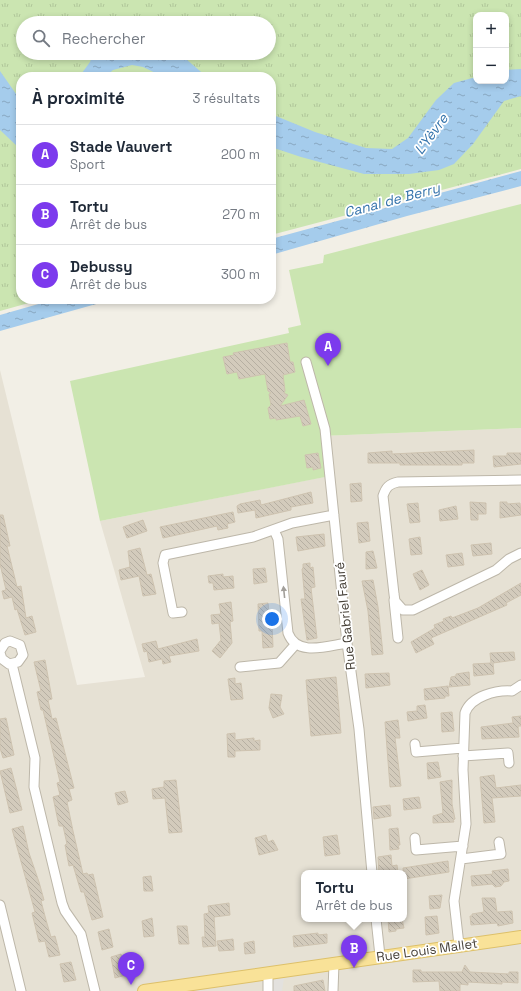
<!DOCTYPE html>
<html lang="fr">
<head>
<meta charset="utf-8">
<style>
	:root { --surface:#fff; --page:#f2f2f3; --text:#1f2937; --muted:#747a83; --line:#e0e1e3; --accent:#7c3aed }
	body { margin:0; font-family:"Space Grotesk",sans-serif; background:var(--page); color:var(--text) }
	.controls { position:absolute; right:12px; top:12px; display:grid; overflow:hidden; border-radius:8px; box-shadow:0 2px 6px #0003 }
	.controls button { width:36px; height:36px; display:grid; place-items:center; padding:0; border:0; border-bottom:1px solid var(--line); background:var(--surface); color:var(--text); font:20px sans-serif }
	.you { position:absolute; left:272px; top:619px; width:14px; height:14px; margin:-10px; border:3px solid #fff; border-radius:50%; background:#1a73e8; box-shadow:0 0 0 6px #1a73e833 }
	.badge { display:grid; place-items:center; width:26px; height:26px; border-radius:50%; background:var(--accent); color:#fff; font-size:13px; font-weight:700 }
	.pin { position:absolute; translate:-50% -33px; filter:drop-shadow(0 1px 2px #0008) }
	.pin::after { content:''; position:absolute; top:21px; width:14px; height:12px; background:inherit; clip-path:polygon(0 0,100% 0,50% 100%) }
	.popup { position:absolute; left:301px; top:870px; width:106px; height:52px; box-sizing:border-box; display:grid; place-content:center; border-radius:8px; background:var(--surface); filter:drop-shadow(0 1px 3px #0005); font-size:13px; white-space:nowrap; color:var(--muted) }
	.popup b { font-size:15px; color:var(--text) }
	.popup::after { content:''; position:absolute; left:50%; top:100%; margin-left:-8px; border:8px solid transparent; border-top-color:var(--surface) }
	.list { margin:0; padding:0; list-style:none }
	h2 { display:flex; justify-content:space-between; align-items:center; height:52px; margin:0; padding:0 16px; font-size:17px }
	h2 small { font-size:13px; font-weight:400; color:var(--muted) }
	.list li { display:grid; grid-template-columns:26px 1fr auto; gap:12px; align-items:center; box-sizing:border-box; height:60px; padding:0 16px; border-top:1px solid var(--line) }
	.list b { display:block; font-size:15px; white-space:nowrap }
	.list p { margin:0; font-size:13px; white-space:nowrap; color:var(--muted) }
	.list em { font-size:13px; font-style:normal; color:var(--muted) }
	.icon { flex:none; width:22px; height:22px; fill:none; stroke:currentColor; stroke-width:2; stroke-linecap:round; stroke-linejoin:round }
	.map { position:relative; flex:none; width:521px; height:991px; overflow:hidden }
	.search { position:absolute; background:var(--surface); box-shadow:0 2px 6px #0003; left:16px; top:16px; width:260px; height:44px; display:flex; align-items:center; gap:10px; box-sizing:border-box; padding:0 14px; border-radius:22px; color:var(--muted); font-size:15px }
	.panel { position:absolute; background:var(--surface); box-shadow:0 2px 6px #0003; left:16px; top:72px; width:260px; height:232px; border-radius:16px }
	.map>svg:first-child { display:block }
</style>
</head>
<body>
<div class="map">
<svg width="521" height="991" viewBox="0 0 521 991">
	<defs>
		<pattern id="grass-tufts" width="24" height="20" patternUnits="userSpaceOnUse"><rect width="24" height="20" fill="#cbe5b1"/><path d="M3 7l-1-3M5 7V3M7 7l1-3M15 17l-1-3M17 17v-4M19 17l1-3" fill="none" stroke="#b0c699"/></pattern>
		<pattern id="water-ripples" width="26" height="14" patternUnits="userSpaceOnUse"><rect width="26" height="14" fill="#a5ccec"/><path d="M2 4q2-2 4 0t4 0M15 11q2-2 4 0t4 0" fill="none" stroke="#88a7c0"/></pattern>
		<pattern id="building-back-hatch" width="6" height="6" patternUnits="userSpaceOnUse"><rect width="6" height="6" fill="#d3cbbc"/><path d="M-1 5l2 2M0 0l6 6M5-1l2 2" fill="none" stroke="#b6afa2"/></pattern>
	</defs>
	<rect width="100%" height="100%" fill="#f2efe6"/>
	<!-- residential -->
	<path fill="#e6e1d4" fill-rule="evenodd" d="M0,370L77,685L145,677L100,521L324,477L321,436L521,428V991H0ZM304,873H404V919H304Z"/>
	<!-- grass -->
	<path fill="url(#grass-tufts)" fill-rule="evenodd" d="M0,0H521V169L271,235V77H21V299H43L0,311ZM476,15H506V81H476ZM23,23H269V53H23Z"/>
	<!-- pitch -->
	<path fill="#cbe5b1" d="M521,204V428L321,436L325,477L100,521L70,381L289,333L288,328L301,325L289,270L323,263L324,255Z"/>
	<!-- parking -->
	<path fill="#e3e1de" d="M521,942V945L452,954L449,951Z
		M284,978L282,991H268L269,980Z"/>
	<!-- water -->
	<path fill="url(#water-ripples)" d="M93,53H179L207,77H164L143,67L132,65L113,70L105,77H79L90,62Z
		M521,69V96L504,101L473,144L454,164L439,170L409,174H364L301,157L271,147V114L315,132L366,148L392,149L408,138L436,100L454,83L476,77V81H506V70Z
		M0,71L21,101V156L18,147L0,130Z
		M521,171V186L407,216L271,255V239Z
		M56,299H114L0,331V315Z"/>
	<!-- building -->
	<path fill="url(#building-back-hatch)" stroke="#cec3b0" d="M287,343L290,362H293L295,372L283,375L285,391L284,393L288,395L280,406L304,400L311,424L303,426L300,416L276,420V418L270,419L268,408L271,405L269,394L271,393L268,391L265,374L239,379L237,372L227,374L223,357L234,355L233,353Z
		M474,450V463H462V465H400V463H368V453L392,451V454Z
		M318,453L321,468L313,470V467L307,468L305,455Z
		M507,453H521V464L494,467L493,456H507Z
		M361,483L362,501L351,502L350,484Z
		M311,492L313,503L291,507V510L256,518L255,510L238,513L237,506L240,504L260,500L261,505Z
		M470,502L486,503V514H478V520H471Z
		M500,502H507V504L520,503L521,515L500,518Z
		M418,503L420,522L410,523L407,504Z
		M456,506L458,519L440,521L439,510Z
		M233,512L235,522L227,524L228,528L218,530L217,526L163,538L160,527Z
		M0,515H3L10,546H7L17,587L21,586L26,618L32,616L36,632L25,635L17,609L15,610L12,597L4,599L2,591L6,590L0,564Z
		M143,520L147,531L127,538L123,527Z
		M368,522L370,541L359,543L357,523Z
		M324,534L325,546L298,551L296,537Z
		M420,537L422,554L411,555L409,539Z
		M491,543L492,554L473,556L471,545Z
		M140,548L147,575L151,574L156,594L143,596L139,576L121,580L119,570L130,567L128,551Z
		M373,551L377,568L366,569V552Z
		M462,553L464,565L448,567L446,555Z
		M310,563V568L313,567L315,587L311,588L317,638L307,640L301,599H305L302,569L303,568V564Z
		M265,568L267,582L254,584L253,569Z
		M422,570L429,585L420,590L413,574Z
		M223,574V577L233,576L234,588L214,590L213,583H209L208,576Z
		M373,580L378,607L383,654L372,655L368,611L362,581Z
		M521,583V595L506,603L507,605L431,638L434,644L416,653L411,642L435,628L434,625L444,621L443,619L451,616L452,618L478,608Z
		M231,602L233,621L230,622L232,643L220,658L212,651L221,640L219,623L212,624L211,615L221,614L219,604Z
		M268,603L270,623H272L273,647L263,648L262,631H259L258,604Z
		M197,639L199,651L169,656L171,662L163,664L162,659L149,662L147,651L144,652L142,644L156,641L158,649Z
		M514,652L515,660L493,663L494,674L474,676L473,664L491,663L490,653Z
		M45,660L52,699L48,700L52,719L56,718L74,788L69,789L72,800L67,802L73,831L83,874L87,873L88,875L93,874L103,917L92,920L84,892H81L73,865L69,866L65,845L67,844L63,826H59L53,797L60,795L57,783L60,782L43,710H41L37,692L41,691L34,662Z
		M469,672L470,685L449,687L451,677L456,676V674Z
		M389,673L390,685L366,688L365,674Z
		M336,677L341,733L311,736L306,680Z
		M235,678V684L241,683L243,699L231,700L228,679Z
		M448,686L449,696H445V698L425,700L424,689Z
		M271,694L282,695L280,707L284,714L273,718L269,708Z
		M425,705L427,718L408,721L407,712L417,711V706Z
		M452,712L454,731L442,732L441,713Z
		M521,716V726H518L519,737L482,739L481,727L513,723L512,717Z
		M6,718L14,755L3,758L0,748V719Z
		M398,720L400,738H395L401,786L390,787L385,722Z
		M235,733V740L254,738V741L260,740V750L235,751V757H228L227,734Z
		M438,762L441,777L428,779L427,763Z
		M11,768L22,810L10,813L0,771Z
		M494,775L496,788L521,785V796L492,798L495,822L484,823L480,777Z
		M176,780L182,832L169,833L165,798L153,799L152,789L164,787V781Z
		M452,780V804L455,819L453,820L454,822L433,823V816L443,813L440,782Z
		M125,791L128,802L118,805L115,793Z
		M419,797L421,808L404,810L403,799Z
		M390,805L391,816L374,819L373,807Z
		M23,826L29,853L39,882L44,900L41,901L46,920L51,937L55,936L60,955L49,957L45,941L39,942L32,913L35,912L12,829Z
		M398,828L400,845H398L399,849L390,850L389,829Z
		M266,835L268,842L273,840L278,850L259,855L255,838Z
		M337,835L340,854L325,856L323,837Z
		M391,855L392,866L397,865L398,873H379L378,857Z
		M448,861L449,872L404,879L403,868Z
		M508,869L509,881L504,882L501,886L495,887L492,884L472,886L471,876L493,874L492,871Z
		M151,876L153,891H144L143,877Z
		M442,895L440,908L430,909L429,896Z
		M482,898H495L497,912L512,911L513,923L498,926L497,923L471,925L470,916H472V914L484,912Z
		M229,903L230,915L214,917L216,946L203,947L202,937H205L204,914L209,913L208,906Z
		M437,916L439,933L426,935L425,917Z
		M152,918L154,936L144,937L142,921Z
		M388,919H402L404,928L396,929V931L389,932Z
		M177,926H187L189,944H179Z
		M109,929L113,947L102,950L98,932Z
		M318,933V935L327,934V943L294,947L293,936Z
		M233,939L234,950L219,951L217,941Z
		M254,941L255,953L245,954L244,943Z
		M121,954L126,975L115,978L111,957Z
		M71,962L76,980L64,982L60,964Z
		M465,965L470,972L509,974V972H518V983L502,982V984L468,982V985L460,984V991H440L439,981L413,982V970H421V972H462Z
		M323,980L325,991H294V986Z"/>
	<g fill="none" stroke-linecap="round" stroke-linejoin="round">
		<defs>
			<path id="minor" d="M306,362L325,429L347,643L359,729L372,873
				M521,480L398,482C389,484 386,487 383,496L394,594L395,601L403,610H413L496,570L509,559L521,553
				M274,530L278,539L288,633C297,657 327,646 347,643
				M394,600L398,638
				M182,612L173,613L163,563L165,555L253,537L292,523L334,515
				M0,651L5,643L10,641L20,645L23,655L18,662L9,664L2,659L0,653
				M12,664L35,758L34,787L62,903L65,911L81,934L95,991
				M240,667L279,663L295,645
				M415,744L416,752L463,748
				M463,756L508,753L509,763
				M415,838L416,850L463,846
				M461,859L501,854L499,842
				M0,905L21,991
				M376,919L380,956
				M459,945L454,901L466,824L463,770L465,713C471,696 496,690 512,691L521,685
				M268,991V974
				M333,991L334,963"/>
			<path id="major" d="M144,991L521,937"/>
		</defs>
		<!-- minor casing -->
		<use href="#minor" stroke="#bdb7a9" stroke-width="11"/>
		<!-- major casing -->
		<use href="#major" stroke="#ddc069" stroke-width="14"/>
		<!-- minor -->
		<use href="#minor" stroke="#fff" stroke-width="9"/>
		<!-- major -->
		<use href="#major" stroke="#f9e298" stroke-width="12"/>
	</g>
	<!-- one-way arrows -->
	<defs><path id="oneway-solid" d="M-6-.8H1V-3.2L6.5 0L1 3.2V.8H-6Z"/></defs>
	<use fill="#a29f9a" href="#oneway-solid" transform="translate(284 592) rotate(-96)"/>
	<g text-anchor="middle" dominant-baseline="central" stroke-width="3.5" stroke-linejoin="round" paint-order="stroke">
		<!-- street labels -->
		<g font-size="13" fill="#453f36" stroke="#fff">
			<text transform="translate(345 616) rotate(-96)">Rue Gabriel Fauré</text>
			<text transform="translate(427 950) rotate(-8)">Rue Louis Mallet</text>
		</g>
		<!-- water labels -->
		<g font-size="14" font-style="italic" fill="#3473ab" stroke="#fff">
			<text transform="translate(431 134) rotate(-54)">L'Yèvre</text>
			<text transform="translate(392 200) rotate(-15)">Canal de Berry</text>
		</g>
	</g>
</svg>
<div class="controls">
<button>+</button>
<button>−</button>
</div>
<div class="you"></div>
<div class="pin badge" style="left:328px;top:366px">A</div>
<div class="pin badge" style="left:354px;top:968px">B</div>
<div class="popup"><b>Tortu</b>Arrêt de bus</div>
<div class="pin badge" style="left:131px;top:985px">C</div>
<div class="search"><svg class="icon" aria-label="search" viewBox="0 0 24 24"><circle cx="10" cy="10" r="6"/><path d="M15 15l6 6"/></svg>Rechercher</div>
<section class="panel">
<h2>À proximité<small>3 résultats</small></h2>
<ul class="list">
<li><span class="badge">A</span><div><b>Stade Vauvert</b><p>Sport</p></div><em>200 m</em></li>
<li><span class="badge">B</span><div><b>Tortu</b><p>Arrêt de bus</p></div><em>270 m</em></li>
<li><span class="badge">C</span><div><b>Debussy</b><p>Arrêt de bus</p></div><em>300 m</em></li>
</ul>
</section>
</div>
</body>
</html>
